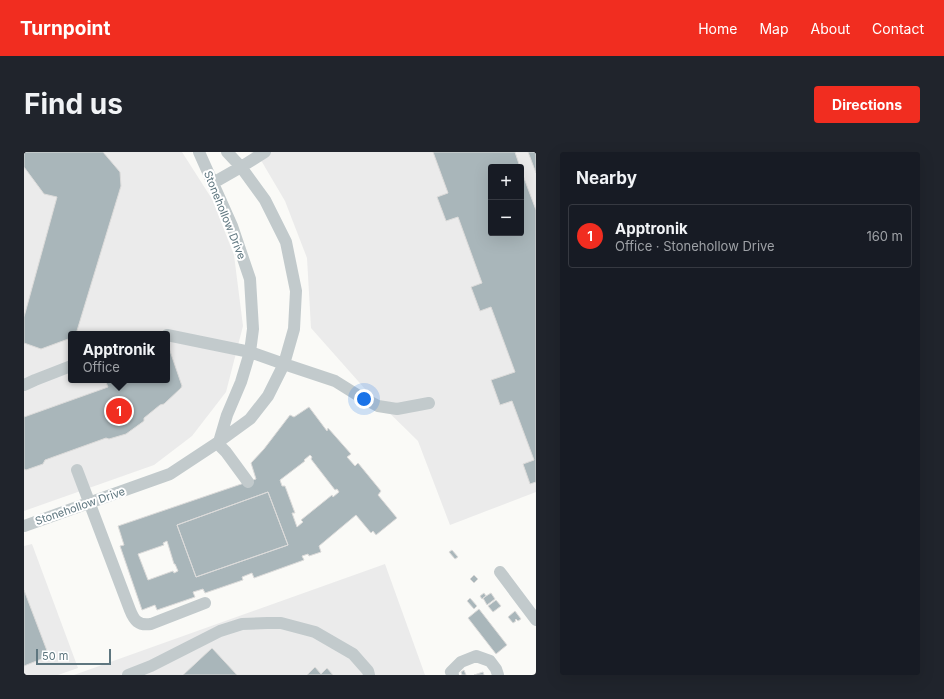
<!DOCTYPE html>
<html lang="en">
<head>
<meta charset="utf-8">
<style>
	:root { --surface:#171b24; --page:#20242c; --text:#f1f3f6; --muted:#9ea1a6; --line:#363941; --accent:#f12d20 }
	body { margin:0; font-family:Inter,sans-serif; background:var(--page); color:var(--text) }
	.controls { position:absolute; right:12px; top:12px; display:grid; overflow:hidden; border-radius:4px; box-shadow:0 4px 16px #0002 }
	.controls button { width:36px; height:36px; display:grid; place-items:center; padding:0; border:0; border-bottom:1px solid var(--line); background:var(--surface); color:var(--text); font:20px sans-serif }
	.scale { position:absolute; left:12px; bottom:10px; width:75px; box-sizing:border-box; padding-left:4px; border:2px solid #5e767f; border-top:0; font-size:11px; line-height:14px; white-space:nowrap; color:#5e767f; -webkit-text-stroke:3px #fff; paint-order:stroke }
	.you { position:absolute; left:340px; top:247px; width:14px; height:14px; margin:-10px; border:3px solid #fff; border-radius:50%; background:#1a73e8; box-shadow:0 0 0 6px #1a73e833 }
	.badge { display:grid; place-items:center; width:26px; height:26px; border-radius:50%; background:var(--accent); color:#fff; font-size:13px; font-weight:700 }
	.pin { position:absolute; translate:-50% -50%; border:2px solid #fff; box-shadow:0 1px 4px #0006 }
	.popup { position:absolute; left:44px; top:179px; width:102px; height:52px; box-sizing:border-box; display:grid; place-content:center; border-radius:4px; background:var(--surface); filter:drop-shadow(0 1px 3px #0005); font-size:13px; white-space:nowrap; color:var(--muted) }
	.popup b { font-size:15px; color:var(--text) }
	.popup::after { content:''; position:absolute; left:50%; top:100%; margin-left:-8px; border:8px solid transparent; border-top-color:var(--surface) }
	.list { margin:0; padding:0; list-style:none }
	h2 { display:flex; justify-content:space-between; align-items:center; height:52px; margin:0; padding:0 16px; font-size:17px }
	h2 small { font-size:13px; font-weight:400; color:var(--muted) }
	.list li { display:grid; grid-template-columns:26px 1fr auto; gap:12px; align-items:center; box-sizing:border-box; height:64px; margin:0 8px 8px; padding:0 8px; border:1px solid var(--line); border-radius:4px }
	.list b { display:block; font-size:15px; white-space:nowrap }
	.list p { margin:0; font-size:13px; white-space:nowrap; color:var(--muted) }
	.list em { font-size:13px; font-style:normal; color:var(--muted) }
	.map { position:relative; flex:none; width:512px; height:523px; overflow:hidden; border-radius:4px }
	header { display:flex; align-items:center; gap:24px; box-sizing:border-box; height:56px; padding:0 20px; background:var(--accent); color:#fff }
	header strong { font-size:19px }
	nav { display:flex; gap:22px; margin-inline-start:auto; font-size:14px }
	.intro { display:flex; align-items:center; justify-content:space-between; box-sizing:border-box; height:96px; padding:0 24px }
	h1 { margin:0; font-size:28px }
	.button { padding:10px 18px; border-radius:4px; background:var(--accent); color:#fff; font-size:14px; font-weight:700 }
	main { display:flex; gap:24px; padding:0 24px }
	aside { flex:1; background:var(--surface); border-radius:4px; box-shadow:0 4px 16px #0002 }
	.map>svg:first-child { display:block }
</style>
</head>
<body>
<header>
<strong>Turnpoint</strong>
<nav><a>Home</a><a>Map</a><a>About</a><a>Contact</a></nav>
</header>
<div class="intro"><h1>Find us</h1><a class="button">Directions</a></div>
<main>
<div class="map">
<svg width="512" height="523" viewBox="0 0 512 523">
	<rect width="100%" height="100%" fill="#fafaf7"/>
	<!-- built -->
	<path fill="#ebebeb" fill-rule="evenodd" d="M0,0H158L188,47L210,103L219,174L202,240L168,284L130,313L0,359ZM47,182H143V228H47Z
		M227,0H512V340L426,373L394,289L342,238L287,176L283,106L261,49L238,10ZM467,15H497V81H467Z
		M8,392L54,516L34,523H0V394Z
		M361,412L401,523H50Z"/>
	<!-- building -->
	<path fill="#a9b6ba" stroke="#dcdbda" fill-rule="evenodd" d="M0,0H79L96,20L97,34L52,182H47V186L17,197L0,191V165L33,45L20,42L0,15Z
		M409,0H491L496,15H467V81H497V18L512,58V330L506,332L499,312L510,308L488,249L476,253L467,228L491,220L467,155L456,159L447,135L458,131L434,65L422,69L413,45L424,41Z
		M504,0H512V21Z
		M143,195L145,196L158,234L157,236L140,252L136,253L120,266V269L102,282L85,287L82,286L21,308L19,312L2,318L0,317V265L84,235L81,228H143Z
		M285,255L303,279L304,276L327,302L323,305L331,314L334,311L357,339L354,343L373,366L352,383L349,379L347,381L332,363L295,394L297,400L285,404L284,402L278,404L280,408L230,426L228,421L218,425L219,428L181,441L179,437L169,440L171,445L133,458L131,453L118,458L96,394L100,393L94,374L232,327L227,311L240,297L266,263L270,265ZM286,303L288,305L287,307L311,338L313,337L315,340L309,345L308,343L277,368L279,370L273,375L268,361H271L261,334H258L256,328L281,309L280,308ZM244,340L264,393L172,425L153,373ZM143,389L150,412H151L154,419L150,421L149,419L124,428L114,402L140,393L139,391Z
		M244,340L264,393L172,425L153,373Z
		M428,398L434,405L431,407L425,400Z
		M450,423L454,427L450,431L446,427Z
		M0,438L25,504L0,514Z
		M460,441L462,444L458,447L456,444Z
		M467,441L471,447L463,453L459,446Z
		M446,446L453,454L450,457L443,449Z
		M472,448L477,454L469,460L464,454Z
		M455,457L483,493L472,502L444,466Z
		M491,459L497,467L494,469L492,467L491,468L492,469L489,471L484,465Z
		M188,496L213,523H159Z
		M291,515L297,522L303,516L309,523H283Z
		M440,518L442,523H438L437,520Z
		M459,520L460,523H450Z"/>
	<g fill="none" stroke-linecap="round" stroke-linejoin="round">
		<!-- minor -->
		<path stroke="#c2cacc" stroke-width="12" d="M175,0L208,74L226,127L229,177L226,200L217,230L203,263L195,290
			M189,31L217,15L241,0
			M143,183L226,200L260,212L311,229L335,244L354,254L373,257L405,251
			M0,233L11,228L47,214
			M193,291L202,300L224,330
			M53,318L106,458C110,468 114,474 127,472L181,451
			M0,374L146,322L193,291L226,267L244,244L260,212L270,177L272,139L262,90L241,48L217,15L203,0
			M476,420L512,468
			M104,523L127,514L196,479L218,472L243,471H257L291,480L329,502L344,519L345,523
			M429,523L427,520L437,510L452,504L466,509L472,517L474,523"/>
	</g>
	<g text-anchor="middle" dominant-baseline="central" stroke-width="4" stroke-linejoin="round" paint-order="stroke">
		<!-- street labels -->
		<g font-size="11" fill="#5e767f" stroke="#fff">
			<text transform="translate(201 63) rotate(68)">Stonehollow Drive</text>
			<text transform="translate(56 354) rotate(-19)">Stonehollow Drive</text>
		</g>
	</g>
</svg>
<div class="controls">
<button>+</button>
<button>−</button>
</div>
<div class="scale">50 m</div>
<div class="you"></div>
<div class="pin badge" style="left:95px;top:259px">1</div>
<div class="popup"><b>Apptronik</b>Office</div>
</div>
<aside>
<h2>Nearby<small></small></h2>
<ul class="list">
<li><span class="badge">1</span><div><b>Apptronik</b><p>Office · Stonehollow Drive</p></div><em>160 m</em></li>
</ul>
</aside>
</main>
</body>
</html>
